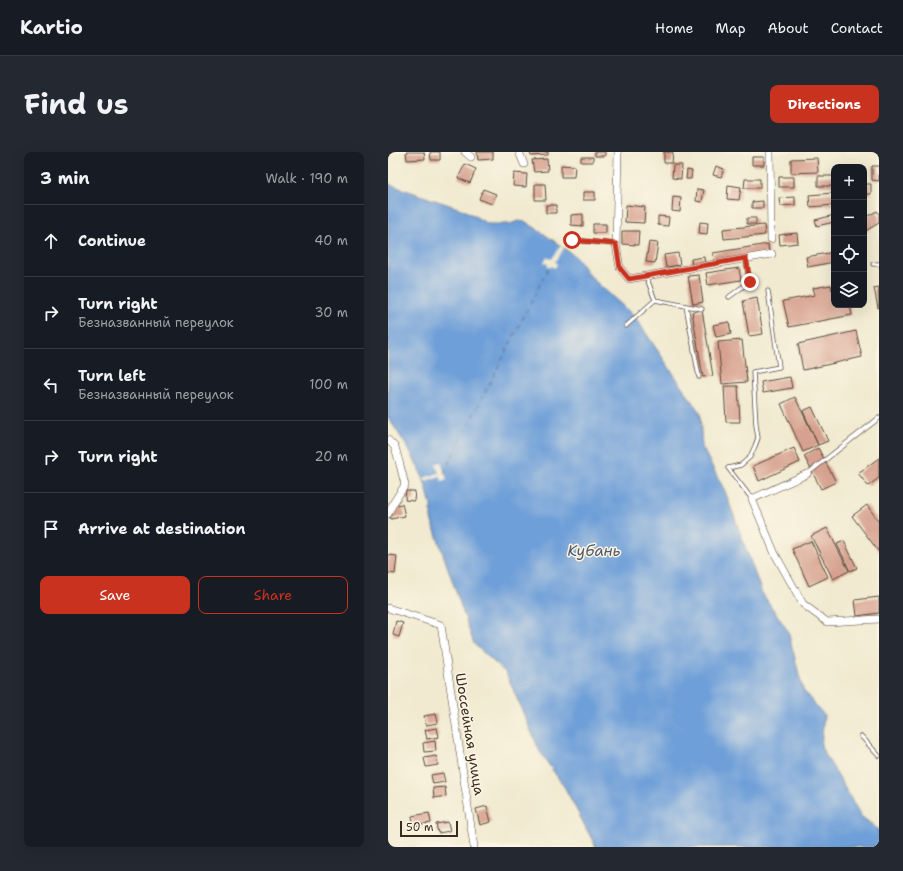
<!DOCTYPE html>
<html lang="en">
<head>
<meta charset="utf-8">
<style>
	:root { --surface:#171b24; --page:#242831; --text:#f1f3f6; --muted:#9ea1a6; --line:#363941; --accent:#c8321e }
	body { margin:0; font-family:"Shantell Sans",sans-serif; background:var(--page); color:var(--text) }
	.controls { position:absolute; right:12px; top:12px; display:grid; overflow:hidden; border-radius:8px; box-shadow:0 4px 16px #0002 }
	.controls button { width:36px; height:36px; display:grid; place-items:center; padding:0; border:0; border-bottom:1px solid var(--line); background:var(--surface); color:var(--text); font:20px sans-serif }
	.scale { position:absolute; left:12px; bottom:10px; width:58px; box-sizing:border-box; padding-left:4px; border:2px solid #3b2a1e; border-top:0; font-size:11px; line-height:14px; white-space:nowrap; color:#3b2a1e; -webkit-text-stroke:3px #fcf5e5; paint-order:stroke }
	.stop { position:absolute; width:12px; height:12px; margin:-9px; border:3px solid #c8321e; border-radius:50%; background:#fff }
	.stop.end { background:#c8321e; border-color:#fff; box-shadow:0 1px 4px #0008 }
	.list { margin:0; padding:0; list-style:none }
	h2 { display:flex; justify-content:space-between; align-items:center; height:52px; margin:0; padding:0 16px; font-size:17px }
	h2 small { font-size:13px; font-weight:400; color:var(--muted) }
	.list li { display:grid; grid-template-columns:26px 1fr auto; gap:12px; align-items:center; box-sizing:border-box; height:72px; padding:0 16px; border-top:1px solid var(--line) }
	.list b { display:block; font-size:15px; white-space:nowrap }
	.list p { margin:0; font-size:13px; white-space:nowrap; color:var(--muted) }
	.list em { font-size:13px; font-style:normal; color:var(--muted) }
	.actions { display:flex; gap:8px; padding:12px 16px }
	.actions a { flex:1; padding:9px 0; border:1px solid var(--accent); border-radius:8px; text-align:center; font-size:14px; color:var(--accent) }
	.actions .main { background:var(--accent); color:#fff }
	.icon { flex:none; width:22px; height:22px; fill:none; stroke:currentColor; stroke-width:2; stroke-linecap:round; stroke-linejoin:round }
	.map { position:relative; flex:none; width:491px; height:695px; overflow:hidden; border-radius:8px }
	header { display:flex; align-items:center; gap:24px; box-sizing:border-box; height:56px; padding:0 20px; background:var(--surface); border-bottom:1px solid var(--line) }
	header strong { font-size:19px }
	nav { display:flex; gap:22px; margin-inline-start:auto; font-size:14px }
	.intro { display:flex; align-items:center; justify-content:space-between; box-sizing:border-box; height:96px; padding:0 24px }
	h1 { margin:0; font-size:28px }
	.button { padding:10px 18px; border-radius:8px; background:var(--accent); color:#fff; font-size:14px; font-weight:700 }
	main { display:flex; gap:24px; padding:0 24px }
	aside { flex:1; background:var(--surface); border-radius:8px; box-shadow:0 4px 16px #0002 }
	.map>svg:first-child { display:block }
</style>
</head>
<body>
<header>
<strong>Kartio</strong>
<nav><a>Home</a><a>Map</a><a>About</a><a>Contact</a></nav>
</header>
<div class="intro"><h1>Find us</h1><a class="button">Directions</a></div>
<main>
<aside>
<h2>3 min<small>Walk · 190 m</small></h2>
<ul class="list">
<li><svg class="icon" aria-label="ahead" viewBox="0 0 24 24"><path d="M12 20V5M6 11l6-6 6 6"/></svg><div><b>Continue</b></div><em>40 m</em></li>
<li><svg class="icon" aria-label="right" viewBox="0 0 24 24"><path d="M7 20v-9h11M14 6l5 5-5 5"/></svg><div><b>Turn right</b><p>Безназванный переулок</p></div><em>30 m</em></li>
<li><svg class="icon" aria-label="left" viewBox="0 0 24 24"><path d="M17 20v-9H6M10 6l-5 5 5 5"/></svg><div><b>Turn left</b><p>Безназванный переулок</p></div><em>100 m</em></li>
<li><svg class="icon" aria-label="right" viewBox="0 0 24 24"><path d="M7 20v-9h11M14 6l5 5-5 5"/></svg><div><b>Turn right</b></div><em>20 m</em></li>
<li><svg class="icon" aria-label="arrive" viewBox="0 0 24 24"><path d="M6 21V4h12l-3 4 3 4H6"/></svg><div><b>Arrive at destination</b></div></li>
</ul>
<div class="actions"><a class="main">Save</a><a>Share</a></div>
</aside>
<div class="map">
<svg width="491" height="695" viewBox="0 0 491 695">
	<rect width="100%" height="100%" fill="#fcf5e5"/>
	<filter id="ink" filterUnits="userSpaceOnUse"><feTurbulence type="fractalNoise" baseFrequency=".025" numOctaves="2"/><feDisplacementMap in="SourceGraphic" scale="8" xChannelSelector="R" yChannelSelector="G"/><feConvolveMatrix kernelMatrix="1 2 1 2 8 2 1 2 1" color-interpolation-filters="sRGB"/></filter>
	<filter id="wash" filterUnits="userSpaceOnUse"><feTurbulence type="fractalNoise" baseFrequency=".012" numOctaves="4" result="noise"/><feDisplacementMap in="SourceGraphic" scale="16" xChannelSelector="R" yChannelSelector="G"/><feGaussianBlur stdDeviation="0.9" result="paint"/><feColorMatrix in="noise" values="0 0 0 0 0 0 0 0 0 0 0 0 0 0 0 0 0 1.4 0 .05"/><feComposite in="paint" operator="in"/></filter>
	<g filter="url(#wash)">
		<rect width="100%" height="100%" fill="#f1ead0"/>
		<!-- water -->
		<path fill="#6e9fd8" stroke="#54647b" d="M0,32L76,58L100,72H122L130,69L138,70L152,79L176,96L189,106L198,119L206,128L247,165L312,261L314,295L337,339L374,441L400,479L415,538L436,563L433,595L473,664L491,678V695H208L177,636L152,600L118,521L86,492L43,367V353L36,328L23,301L0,265Z"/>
		<!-- pier -->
		<path fill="#f1ead0" d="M173,93L176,96L167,110L169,112L167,116L163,114L162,116L159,114L160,112L156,110L159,105L164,107Z
			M53,310L59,328L54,329L52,324L37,329L36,326L51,321L48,312Z"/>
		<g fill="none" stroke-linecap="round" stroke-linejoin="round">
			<!-- ferry -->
			<path stroke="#4f5968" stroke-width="1" stroke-dasharray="5 4" stroke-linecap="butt" d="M56,321L161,115"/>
		</g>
		<g id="blocks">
			<!-- building -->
			<path fill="#d7a18f" d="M18,0H36L37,7L19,8Z
				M42,0H52V8H43Z
				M89,0H105V7L90,8Z
				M142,0H160V3L143,4Z
				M207,0H217V4H207Z
				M276,0H285L284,11H276Z
				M193,5H205V10H193Z
				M364,5H376V13H364Z
				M429,6L430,20L403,21V7Z
				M159,7L160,19L146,20L144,8Z
				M77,12L88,17L82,31L70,26Z
				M173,13L187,14L186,25H173Z
				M285,13H294L293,27L284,26Z
				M328,14L336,17L333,25L325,23Z
				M484,14H491V29L484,28Z
				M299,18L304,19L303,27H298Z
				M126,21L139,22L138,35L125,34Z
				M430,24H446V34H430Z
				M391,25H406V35H391Z
				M357,27H372V36H356Z
				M147,32H157L158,48H147Z
				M476,32H483V42H476Z
				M340,33L353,35L351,48L339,47Z
				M95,37L108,42L104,52L91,47Z
				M309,37L316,38L314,50L308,49Z
				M195,40H207V48H195Z
				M446,41V53L422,55L421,43Z
				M285,45L293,46L292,60L284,59Z
				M407,45V53L392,54L391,46Z
				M375,49V56H364V50Z
				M158,53H168V61H158Z
				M238,53L257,55L256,71L237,70Z
				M489,59L491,62V71L476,80V66Z
				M195,62V74L183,73V63Z
				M446,63V70L429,74L427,68Z
				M270,64L281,65L280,74L270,73Z
				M359,66H368V72H359Z
				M312,70L320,71L319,82L311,81Z
				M205,72H218V81H205Z
				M376,73L377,83L336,87L335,77Z
				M234,79H251L250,93L234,92Z
				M409,81L410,91L392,93L391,83Z
				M261,90L270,91L267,111L258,110Z
				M380,92L381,101L326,110L325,101Z
				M446,100V110L420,115L418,105Z
				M290,101L292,113L278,115L276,103Z
				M316,105L317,112L304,114L303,107Z
				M351,116L353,128L320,133L318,121Z
				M311,123L315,150L305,152L300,124Z
				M443,133L444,138H446V153H462L464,163L401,175L395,149L427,143L425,136Z
				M491,135V156H490L486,136Z
				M369,146L375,182L361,184L355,149Z
				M314,158L325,224L315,225L304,160Z
				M341,170L343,182L328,185L325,173Z
				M468,179L474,205L415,218L410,192Z
				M354,188L359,230L334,232L330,190Z
				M402,225L404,236L375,241L373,230Z
				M336,234H350L352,270H338Z
				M407,245L430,293L415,300L393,252Z
				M424,255L440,289L430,293L415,259Z
				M406,296L412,310L371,329L365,314Z
				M430,296L448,330L433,337L416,304Z
				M491,306V326L480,334L470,321Z
				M18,339H27L26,349L17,348Z
				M14,352L17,364L3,367L0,355Z
				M479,353L491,370V400L464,364Z
				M439,376L461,419L445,427L423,384Z
				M423,389L440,425L421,434L404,397Z
				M456,389L469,416L462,419L449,392Z
				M0,403L9,404L7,422L0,421Z
				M491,445V461L469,464L467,448Z
				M8,469L15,471L11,485L5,483Z
				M48,562L50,571L38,573L36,564Z
				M49,576L51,585L39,587L37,578Z
				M47,589L48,599L36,600L35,591Z
				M48,604L50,613L38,615L36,606Z
				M55,621L57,630L45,632L43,623Z
				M57,635L58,644L46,646L45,636Z
				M99,654L103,670L92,673L88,657Z
				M41,661L43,671L26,674L24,664Z
				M60,670L62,679L50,681L48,672Z"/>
		</g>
	</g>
	<g filter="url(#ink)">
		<use href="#blocks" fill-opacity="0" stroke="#564739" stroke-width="1"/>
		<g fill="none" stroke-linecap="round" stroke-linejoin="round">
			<defs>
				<path id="service" d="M184,88L228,92
					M485,112H491
					M258,124L267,148L314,157
					M341,145L361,130L358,106
					M298,154L311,225
					M238,174L267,148
					M419,322L491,266
					M364,347L340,316L353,313L362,305L367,294L370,286L368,273L365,220L391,215L380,139
					M473,584L491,604"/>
				<path id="minor" d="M77,0L83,5
					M131,0L136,12
					M230,0L228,92L232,116L241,127L384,102
					M382,0L383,87
					M0,288L7,295L12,313L17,333L6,350L0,362
					M419,322L364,347L387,402L415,452L439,470L491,467
					M0,456L53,473L86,695"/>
			</defs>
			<!-- service casing -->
			<use href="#service" stroke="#564739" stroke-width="5"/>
			<!-- minor casing -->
			<use href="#minor" stroke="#564739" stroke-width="8"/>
			<!-- service -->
			<use href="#service" stroke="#fff" stroke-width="3.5"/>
			<!-- minor -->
			<use href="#minor" stroke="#fff" stroke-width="7"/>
		</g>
	</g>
	<g fill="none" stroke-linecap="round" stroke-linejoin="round" filter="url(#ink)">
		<!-- route -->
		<path stroke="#c8321e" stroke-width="5" d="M184,88L228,92L232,116L241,127L358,106L362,130"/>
	</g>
	<g text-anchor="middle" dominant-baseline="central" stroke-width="3" stroke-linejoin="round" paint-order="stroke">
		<!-- street labels -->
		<g font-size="14" fill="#3b2a1e" stroke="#fcf5e5">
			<text transform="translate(82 582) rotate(81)">Шоссейная улица</text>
		</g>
		<!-- water labels -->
		<g font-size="15" font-style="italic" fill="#4f5968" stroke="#fcf5e5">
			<text x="206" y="399">Кубань</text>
		</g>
	</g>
</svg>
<div class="controls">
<button>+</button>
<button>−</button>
<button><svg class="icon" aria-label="locate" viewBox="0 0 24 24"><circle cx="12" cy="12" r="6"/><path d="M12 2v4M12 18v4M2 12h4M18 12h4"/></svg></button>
<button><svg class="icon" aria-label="layers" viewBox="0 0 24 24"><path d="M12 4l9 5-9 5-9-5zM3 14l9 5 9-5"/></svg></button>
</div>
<div class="scale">50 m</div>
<div class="stop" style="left:184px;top:88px"></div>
<div class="stop end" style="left:362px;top:130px"></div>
</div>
</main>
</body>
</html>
